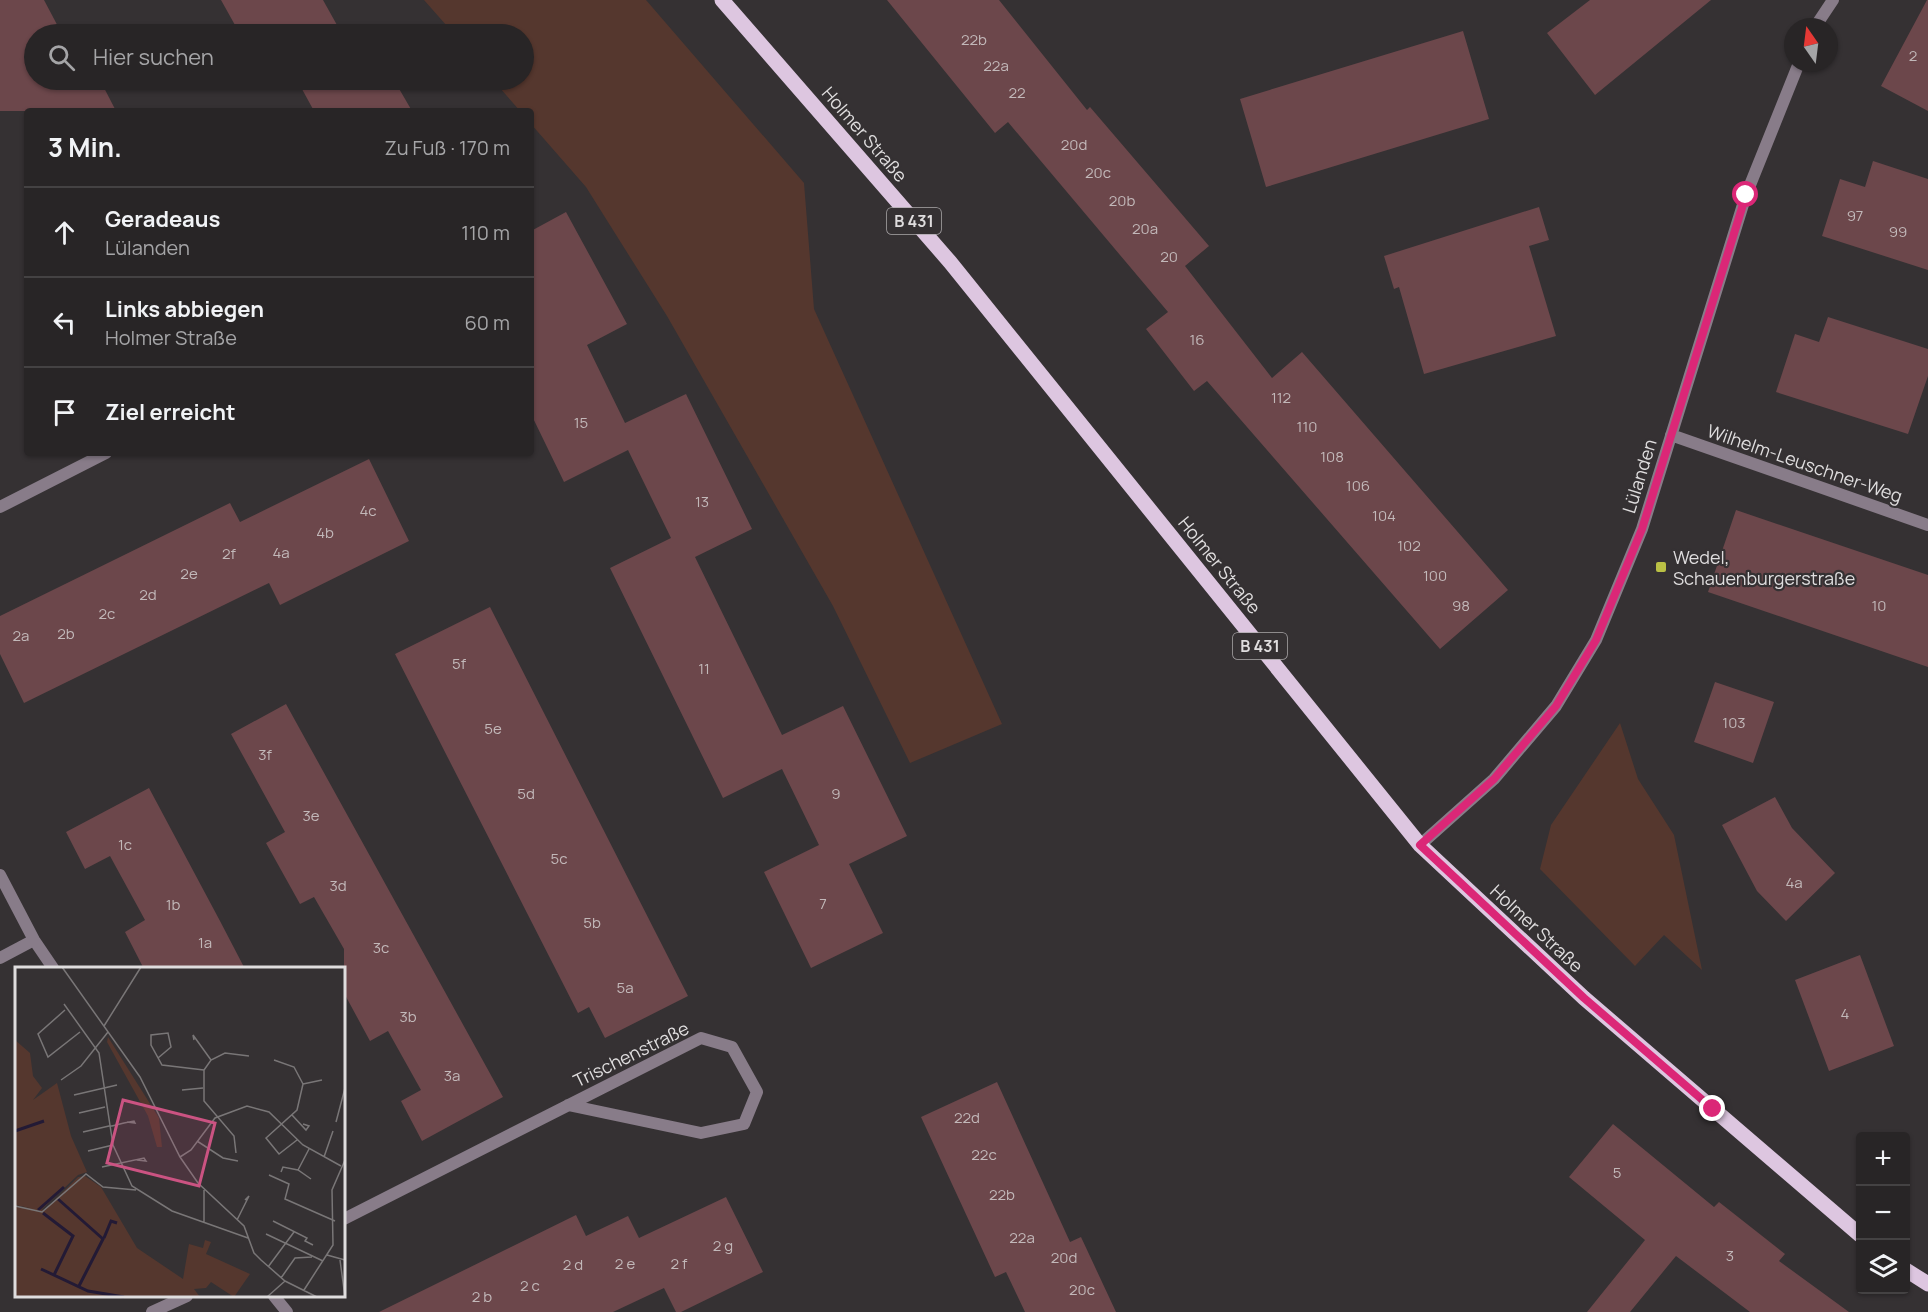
<!DOCTYPE html>
<html lang="de">
<head>
<meta charset="utf-8">
<style>
	:root { --surface:#282526; --page:#343132; --text:#f1f3f6; --muted:#a5a5a7; --line:#444243 }
	body { margin:0; font-family:Manrope,sans-serif; background:var(--page); color:var(--text) }
	.controls { position:absolute; right:18px; bottom:18px; display:grid; overflow:hidden; border-radius:6px; box-shadow:0 2px 4px #0004 }
	.controls button { width:54px; height:54px; display:grid; place-items:center; padding:0; border:0; border-bottom:2px solid var(--line); background:var(--surface); color:var(--text); font:30px sans-serif }
	.compass { position:absolute; left:1784px; top:18px; width:54px; height:54px; border-radius:50%; background:var(--surface); box-shadow:0 2px 4px #0004; rotate:346deg }
	.stop { position:absolute; width:18px; height:18px; margin:-14px; border:4px solid #db2777; border-radius:50%; background:#fff }
	.stop.end { background:#db2777; border-color:#fff; box-shadow:0 2px 6px #0008 }
	.list { margin:0; padding:0; list-style:none }
	h2 { display:flex; justify-content:space-between; align-items:center; height:78px; margin:0; padding:0 24px; font-size:26px }
	h2 small { font-size:20px; font-weight:400; color:var(--muted) }
	.list li { display:grid; grid-template-columns:39px 1fr auto; gap:18px; align-items:center; box-sizing:border-box; height:90px; padding:0 24px; border-top:2px solid var(--line) }
	.list b { display:block; font-size:22px; white-space:nowrap }
	.list p { margin:0; font-size:20px; white-space:nowrap; color:var(--muted) }
	.list em { font-size:20px; font-style:normal; color:var(--muted) }
	.icon { flex:none; width:33px; height:33px; fill:none; stroke:currentColor; stroke-width:2; stroke-linecap:round; stroke-linejoin:round }
	.map { position:relative; flex:none; width:1928px; height:1312px; overflow:hidden }
	.search { position:absolute; background:var(--surface); box-shadow:0 2px 4px #0004; left:24px; top:24px; width:510px; height:66px; display:flex; align-items:center; gap:15px; box-sizing:border-box; padding:0 21px; border-radius:33px; color:var(--muted); font-size:22px }
	.panel { position:absolute; background:var(--surface); box-shadow:0 2px 4px #0004; left:24px; top:108px; width:510px; height:348px; border-radius:6px }
	.map>svg:first-child { display:block }
</style>
</head>
<body>
<div class="map">
<svg width="1928" height="1312" viewBox="0 0 1928 1312">
	<rect width="100%" height="100%" fill="#353133"/>
	<!-- green -->
	<path fill="#55372e" d="M424,0H646L804,183L814,309L1002,724L910,763L833,606L667,316L586,187L531,124V111H520L493,80H524V34H454Z
		M1620,723L1638,779L1674,835L1702,970L1664,935L1635,966L1540,869L1551,825Z"/>
	<!-- building -->
	<path fill="#6c474b" d="M0,0H44L62,34H34V80H100L116,111H0Z
		M221,0H323L342,34H240Z
		M887,0H999L1087,110L1090,107L1209,246L1185,266L1272,378L1302,352L1508,590L1440,649L1207,381L1194,391L1146,329L1168,312L1008,122L995,133Z
		M1590,0H1711L1595,95L1547,33Z
		M1927,0H1928V111L1881,86Z
		M364,24L370,34H344Z
		M1463,31L1489,119L1266,187L1240,99Z
		M297,80H394L412,111H314Z
		M1873,161L1928,179V270L1822,236L1840,179L1865,187Z
		M1539,207L1549,240L1529,246L1556,336L1424,374L1399,287L1394,289L1384,256Z
		M566,212L627,324L587,345L625,423L686,394L752,529L695,557L782,735L843,706L907,836L849,864L883,933L811,968L764,872L819,845L782,769L723,798L610,568L671,538L628,450L564,482L531,414V231Z
		M1828,317L1928,349V376L1908,434L1776,392L1795,334L1819,342Z
		M369,459L409,541L280,605L269,583L24,703L0,654V616L230,503L240,522Z
		M1736,510L1928,575V667L1708,592Z
		M490,607L688,996L605,1038L589,1007L578,1013L395,654Z
		M1715,682L1774,702L1753,763L1694,742Z
		M286,704L503,1097L422,1141L401,1101L421,1090L388,1031L370,1041L344,993V949L314,897L300,904L266,843L285,832L231,734Z
		M149,788L220,921L245,969H144L125,932L145,920L110,856L85,869L66,832Z
		M1775,797L1792,828L1835,873L1786,921L1757,891L1722,825Z
		M1860,955L1894,1046L1829,1071L1795,980Z
		M997,1082L1070,1242L1081,1237L1116,1312H1025L1006,1272L995,1277L921,1117Z
		M1613,1124L1714,1207L1719,1202L1785,1254L1779,1261L1849,1312H1750L1676,1256L1630,1312H1587L1645,1240L1569,1177Z
		M726,1197L763,1272L681,1312H676L664,1288L613,1312H379L576,1215L586,1236L628,1216L639,1238Z"/>
	<g fill="none" stroke-linecap="round" stroke-linejoin="round">
		<!-- street -->
		<path stroke="#887c89" stroke-width="12" d="M1815,27L1833,0
			M1671,435L1928,525
			M0,507L106,453
			M1420,845L1494,779L1556,706L1596,640L1642,529L1746,195L1799,63
			M0,875L34,940L53,968
			M0,958L34,940
			M344,1219L701,1038L732,1047L757,1092L744,1124L701,1133L568,1105
			M274,1296L287,1312
			M152,1312L187,1296"/>
		<!-- primary -->
		<path stroke="#ddc6e0" stroke-width="15" d="M722,0L950,262L1420,845L1584,998L1860,1235
			M1906,1270L1928,1284"/>
	</g>
	<g fill="none" stroke-linecap="round" stroke-linejoin="round">
		<!-- route -->
		<path stroke="#db2777" stroke-width="8" d="M1713,1109L1584,998L1420,845L1494,779L1556,706L1596,640L1642,529L1746,195"/>
	</g>
	<!-- markers -->
	<rect fill="#bac045" stroke="#353133" stroke-width="2" x="1655" y="561" width="12" height="12" rx="3"/>
	<g text-anchor="middle" dominant-baseline="central" stroke-width="4.5" stroke-linejoin="round" paint-order="stroke">
		<!-- number labels -->
		<g font-size="15" fill="#c2b8b9">
			<text x="974" y="39">22b</text>
			<text x="1913" y="55">2</text>
			<text x="996" y="65">22a</text>
			<text x="1017" y="92">22</text>
			<text x="1074" y="144">20d</text>
			<text x="1098" y="172">20c</text>
			<text x="1122" y="200">20b</text>
			<text x="1855" y="215">97</text>
			<text x="1145" y="228">20a</text>
			<text x="1898" y="231">99</text>
			<text x="1169" y="256">20</text>
			<text x="1197" y="339">16</text>
			<text x="1281" y="397">112</text>
			<text x="581" y="422">15</text>
			<text x="1307" y="426">110</text>
			<text x="1332" y="456">108</text>
			<text x="1358" y="485">106</text>
			<text x="702" y="501">13</text>
			<text x="368" y="510">4c</text>
			<text x="1384" y="515">104</text>
			<text x="325" y="532">4b</text>
			<text x="1409" y="545">102</text>
			<text x="281" y="552">4a</text>
			<text x="229" y="553">2f</text>
			<text x="189" y="573">2e</text>
			<text x="1435" y="575">100</text>
			<text x="148" y="594">2d</text>
			<text x="1461" y="605">98</text>
			<text x="1879" y="605">10</text>
			<text x="107" y="613">2c</text>
			<text x="66" y="633">2b</text>
			<text x="21" y="635">2a</text>
			<text x="459" y="663">5f</text>
			<text x="704" y="668">11</text>
			<text x="1734" y="722">103</text>
			<text x="493" y="728">5e</text>
			<text x="265" y="754">3f</text>
			<text x="526" y="793">5d</text>
			<text x="836" y="793">9</text>
			<text x="311" y="815">3e</text>
			<text x="125" y="844">1c</text>
			<text x="559" y="858">5c</text>
			<text x="1794" y="882">4a</text>
			<text x="338" y="885">3d</text>
			<text x="823" y="903">7</text>
			<text x="173" y="904">1b</text>
			<text x="592" y="922">5b</text>
			<text x="205" y="942">1a</text>
			<text x="381" y="947">3c</text>
			<text x="625" y="987">5a</text>
			<text x="1845" y="1013">4</text>
			<text x="408" y="1016">3b</text>
			<text x="452" y="1075">3a</text>
			<text x="967" y="1117">22d</text>
			<text x="984" y="1154">22c</text>
			<text x="1617" y="1172">5</text>
			<text x="1002" y="1194">22b</text>
			<text x="1022" y="1237">22a</text>
			<text x="723" y="1245">2 g</text>
			<text x="1730" y="1255">3</text>
			<text x="1064" y="1257">20d</text>
			<text x="625" y="1263">2 e</text>
			<text x="679" y="1263">2 f</text>
			<text x="573" y="1264">2 d</text>
			<text x="530" y="1285">2 c</text>
			<text x="1082" y="1289">20c</text>
			<text x="482" y="1296">2 b</text>
		</g>
		<!-- shield labels -->
		<g fill="#353133" stroke="#aca9ab" stroke-width="1.5">
			<rect x="887" y="208" width="54" height="26" rx="4.5"/>
			<rect x="1233" y="633" width="54" height="26" rx="4.5"/>
		</g>
		<g font-size="16" font-weight="bold" fill="#dfddde">
			<text x="914" y="221">B 431</text>
			<text x="1260" y="646">B 431</text>
		</g>
		<!-- street labels -->
		<g font-size="18" fill="#dfddde" stroke="#353133">
			<text transform="translate(865 134) rotate(49)">Holmer Straße</text>
			<text transform="translate(1805 463) rotate(19)">Wilhelm-Leuschner-Weg</text>
			<text transform="translate(1639 476) rotate(-73)">Lülanden</text>
			<text transform="translate(1220 565) rotate(51)">Holmer Straße</text>
			<text transform="translate(1537 928) rotate(43)">Holmer Straße</text>
			<text transform="translate(631 1054) rotate(-26)">Trischenstraße</text>
		</g>
		<!-- poi labels -->
		<g font-size="18" fill="#dfddde" stroke="#353133" text-anchor="start">
			<text x="1673" y="557">Wedel,<tspan x="1673" dy="21">Schauenburgerstraße</tspan></text>
		</g>
	</g>
	<!-- overview -->
	<g transform="translate(15 967)">
		<rect width="330" height="330" fill="#353133"/>
		<path d="M93,70L144,151L147,180H142L133,149L92,75ZM0,73L15,86L18,109L27,121L18,133L42,116L56,169L72,205L63,208L26,243L0,238ZM70,209L86,220L122,281L168,312L174,277L188,281L190,273L196,275L191,287L235,307L219,330L196,315L191,321L179,322L185,330H0V239L30,243L63,210Z" fill="#55372e"/>
		<path fill="none" stroke="#231a35" stroke-width="3" d="M0,164L29,154M43,232L88,272L64,319M23,243L49,220M28,246L58,269L39,308M89,271L96,254L102,256M26,302L73,324L109,330"/>
		<path fill="none" stroke="#797677" stroke-width="1.5" d="M47,0L125,110L165,190L183,216L229,259L239,286L246,293L270,314L302,330M49,37L84,86L98,178L117,219L157,244L233,271M50,43L23,67L33,90L65,65M89,59L126,0M179,73L178,68L196,93M143,91L156,80L153,66L136,68V78L147,98L189,103M259,93L279,100L288,117L282,143L251,171L264,187L282,173M46,113L66,99L93,65M288,117L307,113M167,123L188,121M59,128L102,118M64,146L90,140M277,148L291,163L294,159L288,157M321,155L330,121M68,165L94,159H97L109,156L119,154L120,156L112,155M182,174L208,191L223,194M73,184L98,178M221,186L219,169L189,134V103L196,93L210,86L234,89M165,190L176,183L200,151L232,139L254,145L288,178L326,199M309,190L318,164M87,200L129,191L131,194L122,193M283,203L294,182M266,205L268,200L283,203L296,212M254,208L274,217L270,232L320,254M189,223V255M0,239L27,245L71,207L88,220L121,223M222,253L234,229L230,233M258,254L292,271L290,274L298,278M251,267L308,294M312,288L330,293M325,293L330,330M253,300L279,265M266,311L280,291L297,290M289,323L318,278L317,223L330,193M252,330L270,314"/>
		<path fill="#cb5382" fill-opacity="0.15" stroke="#cb5382" stroke-width="3" d="M108,133L200,156L184,219L92,196Z"/>
		<rect width="330" height="330" fill="none" stroke="#dfddde" stroke-width="3"/>
	</g>
</svg>
<div class="controls">
<button>+</button>
<button>−</button>
<button><svg class="icon" aria-label="layers" viewBox="0 0 24 24"><path d="M12 4l9 5-9 5-9-5zM3 14l9 5 9-5"/></svg></button>
</div>
<svg class="compass" viewBox="-18 -18 36 36"><path d="M0-13l5 13h-10z" fill="#e53935"/><path d="M0 13l5-13h-10z" fill="#a5a5a7"/></svg>
<div class="stop" style="left:1746px;top:195px"></div>
<div class="stop end" style="left:1713px;top:1109px"></div>
<div class="search"><svg class="icon" aria-label="search" viewBox="0 0 24 24"><circle cx="10" cy="10" r="6"/><path d="M15 15l6 6"/></svg>Hier suchen</div>
<section class="panel">
<h2>3 Min.<small>Zu Fuß · 170 m</small></h2>
<ul class="list">
<li><svg class="icon" aria-label="ahead" viewBox="0 0 24 24"><path d="M12 20V5M6 11l6-6 6 6"/></svg><div><b>Geradeaus</b><p>Lülanden</p></div><em>110 m</em></li>
<li><svg class="icon" aria-label="left" viewBox="0 0 24 24"><path d="M17 20v-9H6M10 6l-5 5 5 5"/></svg><div><b>Links abbiegen</b><p>Holmer Straße</p></div><em>60 m</em></li>
<li><svg class="icon" aria-label="arrive" viewBox="0 0 24 24"><path d="M6 21V4h12l-3 4 3 4H6"/></svg><div><b>Ziel erreicht</b></div></li>
</ul>
</section>
</div>
</body>
</html>
